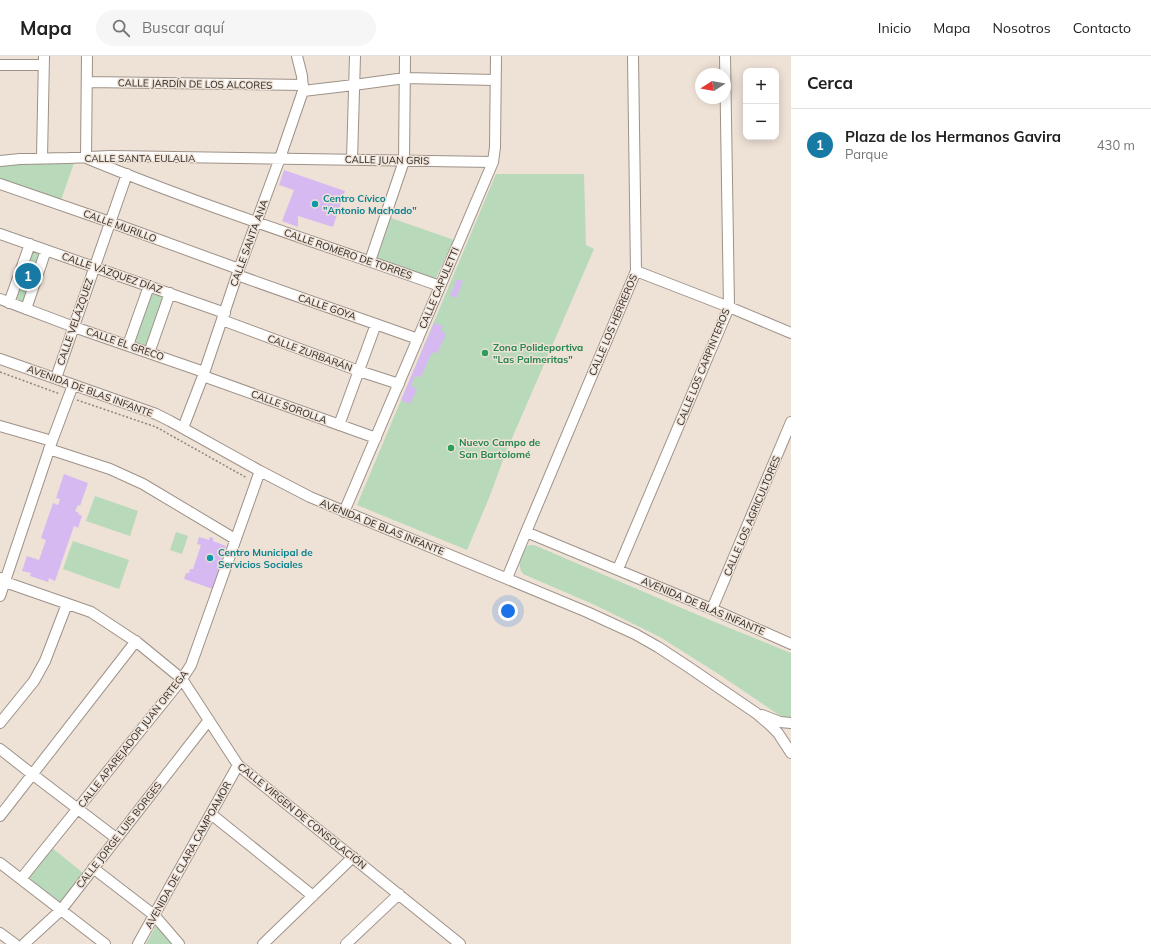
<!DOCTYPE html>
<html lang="es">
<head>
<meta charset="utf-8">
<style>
	:root { --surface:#fff; --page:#f6f6f6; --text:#222; --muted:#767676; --line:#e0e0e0; --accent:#167aa5 }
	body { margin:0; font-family:Mulish,sans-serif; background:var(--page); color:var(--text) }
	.controls { position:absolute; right:12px; top:12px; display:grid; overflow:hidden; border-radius:8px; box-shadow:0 2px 10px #0003 }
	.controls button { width:36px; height:36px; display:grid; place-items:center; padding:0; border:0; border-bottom:1px solid var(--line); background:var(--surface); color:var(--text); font:20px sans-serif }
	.compass { position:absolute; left:695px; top:12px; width:36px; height:36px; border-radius:50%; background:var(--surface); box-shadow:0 2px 10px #0003; rotate:259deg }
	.you { position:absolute; left:508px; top:555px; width:14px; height:14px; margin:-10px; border:3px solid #fff; border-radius:50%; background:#1a73e8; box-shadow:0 0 0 6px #1a73e833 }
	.badge { display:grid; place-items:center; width:26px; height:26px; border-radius:50%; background:var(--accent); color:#fff; font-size:13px; font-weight:700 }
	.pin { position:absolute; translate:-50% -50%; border:2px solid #fff; box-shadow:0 1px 4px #0006 }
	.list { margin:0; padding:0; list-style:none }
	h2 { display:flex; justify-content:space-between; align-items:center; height:52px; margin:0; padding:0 16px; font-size:17px }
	h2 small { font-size:13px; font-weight:400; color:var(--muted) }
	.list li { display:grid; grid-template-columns:26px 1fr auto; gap:12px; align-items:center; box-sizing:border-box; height:72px; padding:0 16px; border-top:1px solid var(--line) }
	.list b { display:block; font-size:15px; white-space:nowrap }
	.list p { margin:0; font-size:13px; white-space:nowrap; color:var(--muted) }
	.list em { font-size:13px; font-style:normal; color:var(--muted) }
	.icon { flex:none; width:22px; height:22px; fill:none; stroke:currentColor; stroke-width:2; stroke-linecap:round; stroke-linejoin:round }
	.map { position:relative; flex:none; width:791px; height:888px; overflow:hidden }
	header { display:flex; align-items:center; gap:24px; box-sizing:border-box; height:56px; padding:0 20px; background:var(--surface); border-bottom:1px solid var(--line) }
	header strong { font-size:19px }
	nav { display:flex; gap:22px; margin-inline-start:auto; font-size:14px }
	.search { width:280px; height:36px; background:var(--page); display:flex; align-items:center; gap:10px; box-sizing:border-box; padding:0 14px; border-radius:22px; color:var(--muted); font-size:15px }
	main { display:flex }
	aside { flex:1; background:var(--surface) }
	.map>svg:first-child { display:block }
</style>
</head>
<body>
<header>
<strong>Mapa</strong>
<div class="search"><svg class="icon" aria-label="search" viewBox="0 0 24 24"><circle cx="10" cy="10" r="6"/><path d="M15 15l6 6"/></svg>Buscar aquí</div>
<nav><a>Inicio</a><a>Mapa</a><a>Nosotros</a><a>Contacto</a></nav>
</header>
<main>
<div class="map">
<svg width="791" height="888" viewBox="0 0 791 888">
	<rect width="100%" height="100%" fill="#eee1d6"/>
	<!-- green -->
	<path fill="#b8d9ba" d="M74,107L61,144L0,124V109Z
		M496,118H584L586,189L594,193L506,396L489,442L467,494L357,449Z
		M391,162L454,184L435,224L377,202Z
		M31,191L44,195L25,250L12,246Z
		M150,235L166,241L148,293L131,287Z
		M95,440L138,455L130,480L86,465Z
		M176,476L188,480L182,498L170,494Z
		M73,485L129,504L119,533L63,513Z
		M530,489H534L705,562L791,597V664L786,663L776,657L717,617L660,581L595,549L523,518C516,509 522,500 526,491Z
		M51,791L83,817L59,849L26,823Z
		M156,870H160L175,888H146Z"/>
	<!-- building -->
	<path fill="#d7b9f2" d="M284,114L345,135L333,171L298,160V171L282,165L294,134L279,129Z
		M457,223L463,225L456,242L450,240Z
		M434,267L443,270L441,275L446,278L437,298L432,296L421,321L415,320L411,330L417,333L410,348L401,344Z
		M64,418L88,427L80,450L78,449L75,455L79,457L78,458L82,460L78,472L74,470L55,525L49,522L48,526L30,520L31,517L22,515L27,500L39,504L46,484L41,482L53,447L58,449L60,443L56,442Z
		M199,481L209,484L210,481L213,482V485L226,490L213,533L184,523L186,517H189L190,513H193L201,489L197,488Z"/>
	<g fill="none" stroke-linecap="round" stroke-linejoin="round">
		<defs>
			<path id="minor" d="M87,0L86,102C202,150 322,188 440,230
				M0,9H44
				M87,26L303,29
				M303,35L354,29L405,22L495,24
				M42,102L44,0
				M352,104L355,0
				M0,105L20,103L68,102L110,100L493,106
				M0,128L110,166L239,213
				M0,178L225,257
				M370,205L404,105L405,0
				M636,215L729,251L791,277
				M237,219L418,283
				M0,243L74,271L204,316
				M9,247L30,188
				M26,253L46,194
				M222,264L359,315L399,328
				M128,289L149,230
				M149,297L170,237
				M0,303L156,358L170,365L260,415L310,441L587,556L635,578L658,591L687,610L756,657L770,669L778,677L791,697
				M203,320L376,382
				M56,322L127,118
				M339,369L376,268
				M0,370L52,385
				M183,372L203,320L239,213L280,102L303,35L302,20L297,0
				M49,393L110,413L143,428L235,483
				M344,456L493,106L495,91L496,0
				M526,476L712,553L791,588
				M618,513L729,251L725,0
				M0,522L5,526L91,556L138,587L182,623L238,709L460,888
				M507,522L526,476L636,215L633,0
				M0,540L52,385L73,329
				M712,553L791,366
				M762,659L780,666L791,667
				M0,667L34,625L45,605L67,548
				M0,693L32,718L116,782
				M211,758L313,840
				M0,760L136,585
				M0,807L105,888
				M93,812L154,859L179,888
				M21,823L182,623L191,609L260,415
				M0,877L15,888
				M24,888L61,854L209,664
				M138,888L238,709
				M263,888L353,801
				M346,888L399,838"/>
		</defs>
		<!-- minor casing -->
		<use href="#minor" stroke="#9e9288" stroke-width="12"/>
		<!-- path -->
		<path stroke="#8e857e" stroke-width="1.5" stroke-dasharray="2 2" stroke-linecap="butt" d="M0,316L60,338
			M77,344L156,371L247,422"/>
		<!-- minor -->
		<use href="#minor" stroke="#fff" stroke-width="10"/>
	</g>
	<!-- markers -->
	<g fill="#0f9aa8" stroke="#eee1d6" stroke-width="1.5">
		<circle cx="315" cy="148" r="4"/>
		<circle cx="210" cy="502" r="4"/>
	</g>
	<g fill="#2e9e5b" stroke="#eee1d6" stroke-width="1.5">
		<circle cx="485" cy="297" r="4"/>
		<circle cx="451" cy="392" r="4"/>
	</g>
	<g text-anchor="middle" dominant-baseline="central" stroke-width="3" stroke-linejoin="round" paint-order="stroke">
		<!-- street labels -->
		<g font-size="10" fill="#2e2a26" stroke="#eee1d6">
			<text transform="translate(195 28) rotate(1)">CALLE JARDÍN DE LOS ALCORES</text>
			<text x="140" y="102">CALLE SANTA EULALIA</text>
			<text transform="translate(387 104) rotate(1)">CALLE JUAN GRIS</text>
			<text transform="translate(120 170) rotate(20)">CALLE MURILLO</text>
			<text transform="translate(249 187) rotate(-70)">CALLE SANTA ANA</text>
			<text transform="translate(348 198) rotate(19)">CALLE ROMERO DE TORRES</text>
			<text transform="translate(112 217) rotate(19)">CALLE VÁZQUEZ DÍAZ</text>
			<text transform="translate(439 232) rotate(-67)">CALLE CAPULETTI</text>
			<text transform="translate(327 251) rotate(19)">CALLE GOYA</text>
			<text transform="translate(75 266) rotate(-71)">CALLE VELÁZQUEZ</text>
			<text transform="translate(613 269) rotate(-67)">CALLE LOS HERREROS</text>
			<text transform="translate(125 288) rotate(19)">CALLE EL GRECO</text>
			<text transform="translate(310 297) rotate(20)">CALLE ZURBARÁN</text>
			<text transform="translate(703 311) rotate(-68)">CALLE LOS CARPINTEROS</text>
			<text transform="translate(90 335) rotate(20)">AVENIDA DE BLAS INFANTE</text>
			<text transform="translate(289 351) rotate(20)">CALLE SOROLLA</text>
			<text transform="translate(752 460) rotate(-67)">CALLE LOS AGRICULTORES</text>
			<text transform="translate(382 471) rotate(22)">AVENIDA DE BLAS INFANTE</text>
			<text transform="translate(703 550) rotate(23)">AVENIDA DE BLAS INFANTE</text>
			<text transform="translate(133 683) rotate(-52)">CALLE APAREJADOR JUAN ORTEGA</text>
			<text transform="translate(302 760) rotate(39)">CALLE VIRGEN DE CONSOLACIÓN</text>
			<text transform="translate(119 779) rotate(-52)">CALLE JORGE LUIS BORGES</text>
			<text transform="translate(188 799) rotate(-61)">AVENIDA DE CLARA CAMPOAMOR</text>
		</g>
		<!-- culture labels -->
		<g font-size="10" font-weight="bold" fill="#0d838f" stroke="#eee1d6" text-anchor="start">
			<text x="323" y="142">Centro Cívico<tspan x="323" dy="12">"Antonio Machado"</tspan></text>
			<text x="218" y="496">Centro Municipal de<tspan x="218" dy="12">Servicios Sociales</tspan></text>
		</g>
		<!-- leisure labels -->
		<g font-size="10" font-weight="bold" fill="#27864d" stroke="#eee1d6" text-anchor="start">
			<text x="493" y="291">Zona Polideportiva<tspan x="493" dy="12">"Las Palmeritas"</tspan></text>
			<text x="459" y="386">Nuevo Campo de<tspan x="459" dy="12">San Bartolomé</tspan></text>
		</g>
	</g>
</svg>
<div class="controls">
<button>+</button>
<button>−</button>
</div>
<svg class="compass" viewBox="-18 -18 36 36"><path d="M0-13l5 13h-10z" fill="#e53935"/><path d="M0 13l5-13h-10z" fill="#767676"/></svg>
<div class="you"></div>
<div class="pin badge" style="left:28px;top:220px">1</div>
</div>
<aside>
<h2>Cerca<small></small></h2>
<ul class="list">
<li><span class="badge">1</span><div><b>Plaza de los Hermanos Gavira</b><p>Parque</p></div><em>430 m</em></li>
</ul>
</aside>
</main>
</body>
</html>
